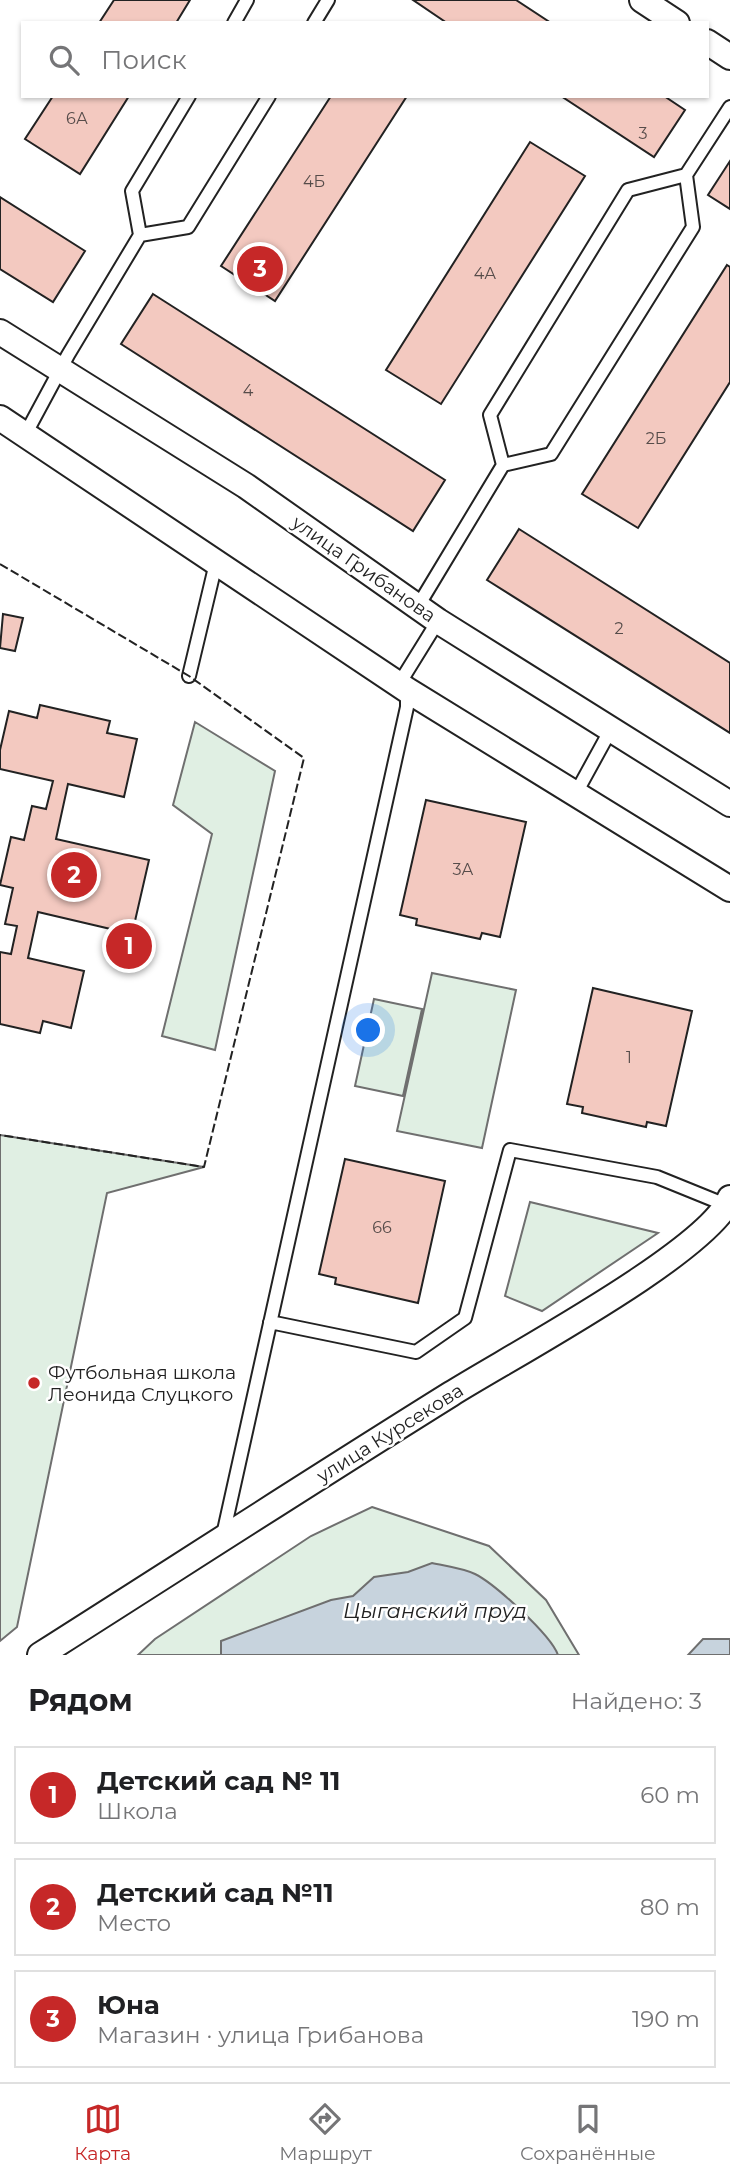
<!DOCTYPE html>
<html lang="ru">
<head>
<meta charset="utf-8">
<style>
	:root { --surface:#fff; --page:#f2f2f2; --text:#202124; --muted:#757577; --line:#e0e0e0; --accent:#c62828 }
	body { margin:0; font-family:Montserrat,sans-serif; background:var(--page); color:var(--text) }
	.you { position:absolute; left:369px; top:1031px; width:24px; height:24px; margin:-18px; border:5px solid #fff; border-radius:50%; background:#1a73e8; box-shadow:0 0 0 10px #1a73e833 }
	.badge { display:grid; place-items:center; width:46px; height:46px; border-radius:50%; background:var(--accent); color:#fff; font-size:23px; font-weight:700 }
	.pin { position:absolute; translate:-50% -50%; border:4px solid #fff; box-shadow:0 2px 7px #0006 }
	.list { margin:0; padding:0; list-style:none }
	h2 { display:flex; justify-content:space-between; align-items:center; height:91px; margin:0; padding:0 28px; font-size:30px }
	h2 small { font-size:23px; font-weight:400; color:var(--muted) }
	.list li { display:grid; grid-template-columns:46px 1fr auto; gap:21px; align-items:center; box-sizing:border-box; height:98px; margin:0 14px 14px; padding:0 14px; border:2px solid var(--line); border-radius:0px }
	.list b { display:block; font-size:26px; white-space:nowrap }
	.list p { margin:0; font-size:23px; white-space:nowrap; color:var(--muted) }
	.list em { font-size:23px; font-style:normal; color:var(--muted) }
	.icon { flex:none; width:38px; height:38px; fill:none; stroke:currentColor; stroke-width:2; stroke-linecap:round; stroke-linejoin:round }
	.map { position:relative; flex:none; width:730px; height:1655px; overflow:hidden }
	.search { position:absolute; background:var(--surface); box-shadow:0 2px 5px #0004; left:21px; right:21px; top:21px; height:77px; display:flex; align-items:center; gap:18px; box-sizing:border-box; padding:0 24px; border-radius:0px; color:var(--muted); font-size:26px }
	.sheet { height:427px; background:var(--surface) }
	nav { display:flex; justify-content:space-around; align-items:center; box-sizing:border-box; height:98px; border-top:2px solid var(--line); background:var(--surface); font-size:19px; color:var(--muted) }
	nav a { display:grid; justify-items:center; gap:4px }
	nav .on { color:var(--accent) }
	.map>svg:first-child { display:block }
</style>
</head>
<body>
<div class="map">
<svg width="730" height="1655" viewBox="0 0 730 1655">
	<rect width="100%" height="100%" fill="#fff"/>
	<!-- green -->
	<path fill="#e0efe3" stroke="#6f6f6f" stroke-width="2" d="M195,722L275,771L215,1050L162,1036L212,834L173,805Z
		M432,973L516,990L482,1148L397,1131Z
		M374,999L422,1009L403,1096L355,1086Z
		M0,1135L204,1167L107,1193L17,1627L0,1641Z
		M530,1202L658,1233L542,1311L505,1296Z
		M372,1507L489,1546L546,1600L579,1655H138L155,1639L311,1536Z"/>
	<!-- water -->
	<path fill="#c7d3dd" stroke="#6f6f6f" stroke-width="2" d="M432,1563C445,1566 462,1568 475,1574C495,1584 551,1635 558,1655H221V1641L331,1600L353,1596L374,1577L408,1572Z
		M703,1639H730V1655H688Z"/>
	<!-- building -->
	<path fill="#f3c9c0" stroke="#222" stroke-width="2" d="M114,0H190L176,23H99Z
		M413,0H516L551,23H447Z
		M53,96H129L80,174L25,139Z
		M331,96H407L275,301L221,266Z
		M561,96H664L685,110L654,157Z
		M530,142L585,176L441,404L386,370Z
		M730,161V209L708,195Z
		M0,197L85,251L53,302L0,269Z
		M727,265L730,267V382L638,528L582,494Z
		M153,294L445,480L413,531L121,344Z
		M519,529L730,663V733L487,580Z
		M3,614L23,618L15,651L0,648Z
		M40,705L110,721L107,733L137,739L124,797L68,784L56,839L149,860L132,934L38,912L28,958L84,971L71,1028L43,1021L40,1033L0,1024V952L11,954L17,926L5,924L13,888L0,885L11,837L24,840L32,806L46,809L53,781L0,769V750L9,711L37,718Z
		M426,800L526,822L500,937L482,933L480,939L416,925L417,919L400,915Z
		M593,988L692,1011L666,1126L647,1122L646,1127L582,1113L583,1107L567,1104Z
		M345,1159L445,1181L418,1303L335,1284L336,1278L319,1274Z"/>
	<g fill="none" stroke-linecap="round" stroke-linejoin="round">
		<defs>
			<path id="service" d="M234,23L247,0
				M314,23L328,0
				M140,235L188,227L269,96
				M25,435L68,355L140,235L132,191L189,96
				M503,465L551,454L693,227L686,175
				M418,606L503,465L490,415L628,190L686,175L730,107
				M189,676L216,563
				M399,684L438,621
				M576,793L610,731
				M270,1322L416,1352L465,1318L510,1150L657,1177L726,1205
				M223,1535L407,707V690"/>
			<path id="minor" d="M642,0L677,23
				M707,42L730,57
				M0,332L246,486L438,621L730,804
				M0,418L407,690L730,889
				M40,1655C177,1568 313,1480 451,1394C508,1358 708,1252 730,1198"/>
		</defs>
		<!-- service casing -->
		<use href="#service" stroke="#222" stroke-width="16"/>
		<!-- minor casing -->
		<use href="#minor" stroke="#222" stroke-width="28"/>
		<!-- service -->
		<use href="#service" stroke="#fff" stroke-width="12"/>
		<!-- minor -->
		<use href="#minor" stroke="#fff" stroke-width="24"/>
		<!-- fence -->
		<path stroke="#222" stroke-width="2" stroke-dasharray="9 3.5" stroke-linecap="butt" d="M0,564L189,676L304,758L204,1167L0,1135"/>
	</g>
	<!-- markers -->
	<circle fill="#c62828" stroke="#fff" stroke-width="2.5" cx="34" cy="1383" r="7"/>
	<g text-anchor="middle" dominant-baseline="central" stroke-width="5" stroke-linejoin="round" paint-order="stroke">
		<!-- number labels -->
		<g font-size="16" fill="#564c4a">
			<text x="77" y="118">6А</text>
			<text x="643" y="133">3</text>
			<text x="314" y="181">4Б</text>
			<text x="485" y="273">4А</text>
			<text x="248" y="390">4</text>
			<text x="656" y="438">2Б</text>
			<text x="619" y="628">2</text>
			<text x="463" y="869">3А</text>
			<text x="629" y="1057">1</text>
			<text x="382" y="1227">66</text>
		</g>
		<!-- street labels -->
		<g font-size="19" fill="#222" stroke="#fff">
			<text transform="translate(364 569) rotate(35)">улица Грибанова</text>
			<text transform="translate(390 1433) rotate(-32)">улица Курсекова</text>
		</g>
		<!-- poi labels -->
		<g font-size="19" fill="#222" stroke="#fff" text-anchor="start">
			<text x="48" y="1372">Футбольная школа<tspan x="48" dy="22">Леонида Слуцкого</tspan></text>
		</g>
		<!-- water labels -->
		<g font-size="21" font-style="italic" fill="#222" stroke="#fff">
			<text x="435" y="1610">Цыганский пруд</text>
		</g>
	</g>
</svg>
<div class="you"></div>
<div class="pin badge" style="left:129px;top:946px">1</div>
<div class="pin badge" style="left:74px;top:875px">2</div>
<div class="pin badge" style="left:260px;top:269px">3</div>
<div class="search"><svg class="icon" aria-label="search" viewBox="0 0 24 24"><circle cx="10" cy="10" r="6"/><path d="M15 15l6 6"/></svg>Поиск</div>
</div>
<section class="sheet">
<h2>Рядом<small>Найдено: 3</small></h2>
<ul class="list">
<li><span class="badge">1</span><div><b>Детский сад № 11</b><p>Школа</p></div><em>60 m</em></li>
<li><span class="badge">2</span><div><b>Детский сад №11</b><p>Место</p></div><em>80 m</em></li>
<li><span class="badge">3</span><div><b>Юна</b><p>Магазин · улица Грибанова</p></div><em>190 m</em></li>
</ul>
</section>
<nav>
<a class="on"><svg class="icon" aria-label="map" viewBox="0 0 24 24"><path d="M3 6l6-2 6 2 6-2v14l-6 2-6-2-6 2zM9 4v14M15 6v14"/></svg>Карта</a>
<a><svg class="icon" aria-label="directions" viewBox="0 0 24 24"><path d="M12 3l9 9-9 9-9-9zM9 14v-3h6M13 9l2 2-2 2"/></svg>Маршрут</a>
<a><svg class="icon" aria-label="saved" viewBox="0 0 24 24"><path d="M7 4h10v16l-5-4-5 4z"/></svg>Сохранённые</a>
</nav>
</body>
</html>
